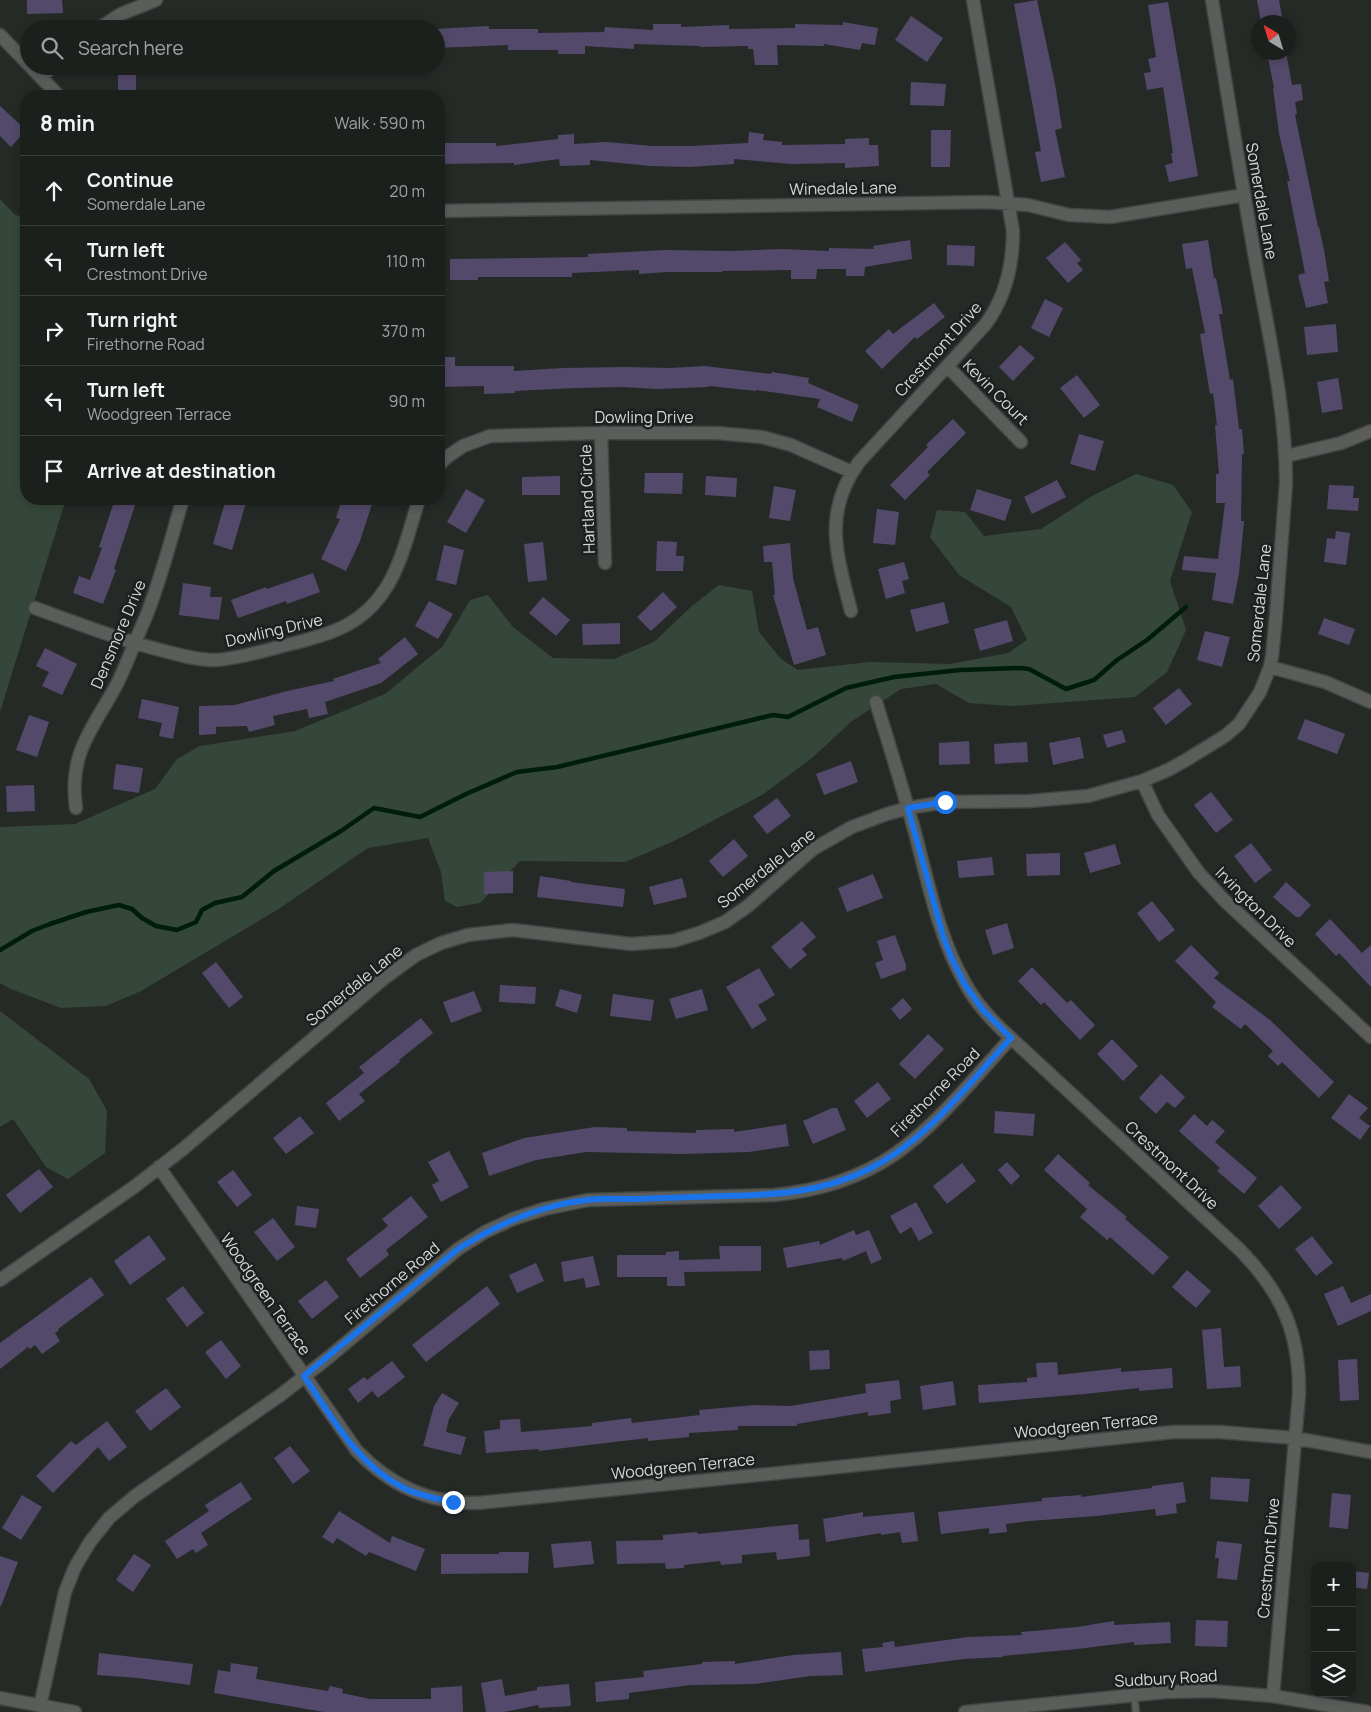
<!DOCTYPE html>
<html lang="en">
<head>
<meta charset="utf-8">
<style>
	:root { --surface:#1c201d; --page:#252826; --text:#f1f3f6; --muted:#a0a3a4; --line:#3a3e3b }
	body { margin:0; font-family:Manrope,sans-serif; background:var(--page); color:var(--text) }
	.controls { position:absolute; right:15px; bottom:15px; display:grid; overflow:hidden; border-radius:10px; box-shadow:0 2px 8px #0003 }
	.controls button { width:45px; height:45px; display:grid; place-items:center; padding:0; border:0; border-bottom:1px solid var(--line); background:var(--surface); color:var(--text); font:25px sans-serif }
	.compass { position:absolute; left:1251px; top:15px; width:45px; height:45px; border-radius:50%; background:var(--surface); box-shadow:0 2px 8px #0003; rotate:322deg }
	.stop { position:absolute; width:15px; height:15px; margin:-11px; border:4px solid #1a73e8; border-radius:50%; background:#fff }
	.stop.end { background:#1a73e8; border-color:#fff; box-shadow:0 1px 5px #0008 }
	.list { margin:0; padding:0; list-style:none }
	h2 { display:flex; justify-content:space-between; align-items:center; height:65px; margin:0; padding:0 20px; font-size:21px }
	h2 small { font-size:16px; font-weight:400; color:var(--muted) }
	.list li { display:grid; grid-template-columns:32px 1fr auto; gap:15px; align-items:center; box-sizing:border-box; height:70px; padding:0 20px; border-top:1px solid var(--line) }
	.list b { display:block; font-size:19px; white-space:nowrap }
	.list p { margin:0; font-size:16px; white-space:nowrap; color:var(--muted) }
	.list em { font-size:16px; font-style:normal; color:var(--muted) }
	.icon { flex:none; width:28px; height:28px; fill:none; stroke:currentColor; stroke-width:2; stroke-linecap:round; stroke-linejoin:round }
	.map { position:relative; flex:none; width:1371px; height:1712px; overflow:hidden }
	.search { position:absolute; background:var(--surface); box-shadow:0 2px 8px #0003; left:20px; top:20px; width:425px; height:55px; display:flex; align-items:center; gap:12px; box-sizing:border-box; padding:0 18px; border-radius:28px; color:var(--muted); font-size:19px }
	.panel { position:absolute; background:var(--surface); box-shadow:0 2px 8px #0003; left:20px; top:90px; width:425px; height:415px; border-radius:20px }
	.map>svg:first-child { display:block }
</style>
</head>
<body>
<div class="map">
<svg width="1371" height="1712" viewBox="0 0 1371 1712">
	<rect width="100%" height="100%" fill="#262a27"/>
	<!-- green -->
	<path fill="#35473a" d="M0,199L14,214L26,219V499H66L0,712Z
		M1136,474L1173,485L1192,512L1170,581L1186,630L1167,672L1135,697L1011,706L969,703L936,684L901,689L852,721L812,758L762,795L674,841L625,862L520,861L480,903L457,907L445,901L441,872L428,838L368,848L277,910L141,991L106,1006L61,1008L11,989L0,983V827L75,824L155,789L177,759L200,746L295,731L385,694L443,646L470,600L488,595L513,627L553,658L614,659L654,642L693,605L719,585L752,591L759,632L781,659L798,670L870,662L950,664L1008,653L1027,640L1011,607L959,575L930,537L937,510L965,512L984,536L1041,529L1092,496Z
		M0,1011L89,1079L107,1111L105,1153L68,1179L46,1167L13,1119L0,1127Z"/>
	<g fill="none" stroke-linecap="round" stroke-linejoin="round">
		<!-- stream -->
		<path stroke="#001d0a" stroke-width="4.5" d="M0,950L32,931L50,924L86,912L119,905L132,909L142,918L156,926L177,930L196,922L202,910L215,903L242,897L274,871L341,831L374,808L420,817L466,794L517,772L557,767L773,715L788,717L846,688L894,677L960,670L1021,668L1029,669L1066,689L1094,680L1117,660L1147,640L1186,607"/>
	</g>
	<!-- building -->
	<path fill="#534a6b" d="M27,0H62L63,13L27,14Z
		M1037,0L1055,84L1062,128L1055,130L1065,177L1041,182L1035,152L1041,151L1014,4Z
		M1257,0H1279L1283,22H1261Z
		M1168,2L1198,176L1169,182L1165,165L1173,163L1171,153H1173L1163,87L1147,90L1144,73L1151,72L1148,59L1156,57L1148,5Z
		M911,16L943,38L927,62L895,40Z
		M843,22L878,28L875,45L862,43L860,50L824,44V46L777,45L778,65H755L753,49H748V46L700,47V46L634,44V49L585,46V54H558V50H508V45L436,48V29L489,26V29H538V33L604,32L605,27L653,30V24H681V27L729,25V29L795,28V24L843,25Z
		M1267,52H1286L1292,85L1301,84L1303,100L1295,102L1297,114L1295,115L1318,227H1319L1324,250L1329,281L1324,282L1328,303L1306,308L1298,275L1305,273L1287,181H1290L1279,133L1273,88H1274Z
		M118,66H136V96H118Z
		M911,82L946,84L944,106L910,105Z
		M0,106L26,130L11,147L0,136Z
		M931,130H951L950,167H931Z
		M749,132L764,134L763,140L782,142V145L845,144V139L869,138V145H878L879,166L845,168V163L792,164L734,159V164L690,167L651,166L590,160V165L560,166L559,159L514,165V163L439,164V143H496V146L558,139V135L574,134V144L606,142L652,146H690L748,143Z
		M910,240L912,259L865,267L864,276H846V269H817L816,279H791V270L722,271V272H668L639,274V270L572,273V277H478V280H450V259L588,257V254L664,250L733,251L782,249L829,251V248L874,249L873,246Z
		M1208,240L1214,278H1216L1223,314H1219L1230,380L1233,379L1239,429H1242L1244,454H1242L1241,521H1244L1239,573L1233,604L1212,600L1216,573L1182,570L1184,556L1218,559L1225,503H1216V474H1219L1215,425H1217L1213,393L1210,394L1200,334L1205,333L1192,268L1186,269L1182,244Z
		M1065,242L1081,260L1077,263L1083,270L1068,283L1046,258Z
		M947,245L975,246L974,266L947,265Z
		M1045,299L1063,308L1049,337L1031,328Z
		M934,303L945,317L917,339L915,337L882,369L865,351L889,329L893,334Z
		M1336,324L1338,352L1307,355L1304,327Z
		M1020,345L1035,358L1013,381L999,367Z
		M439,357H455V366H514V371L562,368L625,367L670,368L705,366L771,374L772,372L809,378L808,383L859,405L852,422L817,407L820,399L756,390V391L709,386V387L657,389L622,387L575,388L515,391V393L484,394V386L439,387Z
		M1077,375L1100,405L1084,418L1060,388Z
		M1338,378L1343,409L1322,413L1317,382Z
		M953,419L966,433L927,472L930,475L905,500L890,485L928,447L926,445Z
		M1079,434L1104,441L1095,471L1070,464Z
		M645,473H683L682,494L644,493Z
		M560,476V495H522V477Z
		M706,476L737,478L736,497L705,495Z
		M1057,480L1066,497L1032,514L1024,497Z
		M1329,485L1354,486L1353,498H1359L1358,511L1327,509Z
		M774,486L796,490L790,521L769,518Z
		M466,489L485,500L466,533L447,522Z
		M977,489L1012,500L1005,521L970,510Z
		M115,499H137L114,569L116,570L103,604L73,593L79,576L90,580L102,548L99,547Z
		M226,499H247L232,550L213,544Z
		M351,499H366L373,501L360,541L346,571L321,559L340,519L336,518L341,502L349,505Z
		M877,509L899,512L895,545L873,543Z
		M1336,531L1350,533L1346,565L1324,562L1327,538L1335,539Z
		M657,541L677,542L676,556H684L683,571H656Z
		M543,542L547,580L528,582L524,544Z
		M790,543L793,578L807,630L818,627L826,655L794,665L773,595H775L772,562H764L763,546Z
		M444,545L464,550L456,585L436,580Z
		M904,562L909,579L902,581L905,593L886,599L878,569Z
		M313,573L320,592L287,604L286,601L238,618L231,600L266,587L267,589Z
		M183,583L211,587L210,597H222L219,620L179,615Z
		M663,592L677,607L651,631L637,617Z
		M543,597L570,620L556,636L529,613Z
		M429,601L453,614L438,639L415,626Z
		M944,602L949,623L916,632L910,610Z
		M1324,618L1355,629L1349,645L1318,634Z
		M1007,620L1013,641L980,651L974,629Z
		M620,623V644L583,645L582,624Z
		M1205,631L1230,637L1222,667L1197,660Z
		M405,637L418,654L381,683L325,702L328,714L309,718L307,709L273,716L275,725L249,732L247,726L216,727V734L199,735V706L235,705L287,691L334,681L333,679L381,663L378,659Z
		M45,648L77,664L62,695L42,686L49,672L36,666Z
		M1179,688L1192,704L1166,725L1153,708Z
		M142,699L179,707L173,739L159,736L162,723L138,718Z
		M29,715L49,722L37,757L16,750Z
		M1305,719L1345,734L1337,754L1297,739Z
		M1122,730L1126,742L1107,748L1103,735Z
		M1080,737L1084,758L1053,765L1049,743Z
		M969,741L970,764L939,765V743Z
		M1027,742L1028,762L995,764L994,744Z
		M851,761L858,782L824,795L816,774Z
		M116,764L143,768L139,793L113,789Z
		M34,785L35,811L7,812L6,786Z
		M1211,792L1233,820L1216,833L1194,805Z
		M777,798L791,816L767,834L753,816Z
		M734,839L748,856L723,877L709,861Z
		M1251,843L1272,870L1255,883L1234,856Z
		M1115,844L1121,864L1090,873L1084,853Z
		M1060,853V875L1027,876L1026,854Z
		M992,857L994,875L959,878L957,861Z
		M513,871V893L484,894V872Z
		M873,874L883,898L847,912L838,888Z
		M540,876L571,881V882L625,889L623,907L537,897Z
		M682,878L687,897L654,905L649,887Z
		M1286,882L1311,905L1300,917H1296L1273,897Z
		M1152,901L1175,930L1159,942L1137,913Z
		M1330,919L1362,953L1371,945V987L1339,953L1336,956L1315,934Z
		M802,921L816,937L802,949L807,955L790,969L771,947Z
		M1007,923L1014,948L993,955L985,930Z
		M895,935L906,965V970L881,979L875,963L883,960L877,941Z
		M1191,945L1219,973L1214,978L1270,1020L1334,1082L1319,1098L1282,1062L1278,1066L1268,1056L1273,1051L1245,1024L1241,1029L1212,1007L1216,1002L1175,961Z
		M216,962L243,997L229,1008L202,973Z
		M1032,967L1067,1003L1071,1000L1095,1025L1080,1040L1044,1002L1041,1005L1018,981Z
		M759,968L775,995L758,1005L767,1020L752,1029L726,987Z
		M500,985L536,987L535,1004L499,1002Z
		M560,989L582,995L577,1013L555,1006Z
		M702,989L708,1010L676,1019L669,999Z
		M474,991L482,1011L451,1023L443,1002Z
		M613,994L654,1000L651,1021L610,1016Z
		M903,998L912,1009L900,1020L891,1009Z
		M421,1018L433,1033L399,1060L400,1062L359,1094L365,1101L339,1121L326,1103L364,1073L359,1067Z
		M928,1034L944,1049L915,1079L899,1064Z
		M1112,1039L1138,1066L1123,1081L1097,1054Z
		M1161,1074L1185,1097L1175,1108L1167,1102L1156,1114L1139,1098Z
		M878,1082L891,1099L867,1118L854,1101Z
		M1349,1094L1368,1108L1359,1118L1370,1126L1360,1140L1331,1118Z
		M832,1108H837L846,1130L813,1144L803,1121Z
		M995,1111L1035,1114L1033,1136L994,1133Z
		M1194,1114L1207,1126L1212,1120L1225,1131L1215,1142L1257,1178L1244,1194L1217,1171L1220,1168L1179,1131Z
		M300,1116L314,1133L286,1154L273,1138Z
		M786,1124L789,1146L749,1152L683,1154L586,1152L536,1160L489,1176L482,1153L524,1138L595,1127L627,1128V1131L696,1133V1130L734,1129V1132Z
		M449,1151L469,1187L441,1202L432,1185L439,1181L428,1162Z
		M1058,1154L1090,1183L1088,1185L1127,1217L1125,1219L1169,1257L1153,1275L1110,1237L1107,1240L1080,1217L1087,1209L1044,1170Z
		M1007,1162L1020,1176L1011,1185L998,1170Z
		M962,1163L976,1181L947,1204L933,1186Z
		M39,1169L53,1187L20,1213L6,1195Z
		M233,1170L252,1195L237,1207L217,1182Z
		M1281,1185L1302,1208L1279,1229L1258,1206Z
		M411,1196L428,1217L386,1250L389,1255L360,1278L346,1259L388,1226L382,1219Z
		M916,1202L933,1233L919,1241L911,1227L900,1234L890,1216Z
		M297,1206L319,1209L316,1228L295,1225Z
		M273,1218L295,1247L277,1261L254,1232Z
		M854,1230L856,1235L869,1230L882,1259L871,1264L866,1251L843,1261L842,1258L787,1268L783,1248L819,1241L820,1245Z
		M149,1235L166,1259L130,1285L114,1261Z
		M1312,1236L1333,1263L1316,1276L1295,1249Z
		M719,1246H761V1271L684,1272L685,1286H667V1277H617V1255H666V1252L679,1251V1260L720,1259Z
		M593,1256L600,1285L586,1288L584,1278L564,1282L561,1262Z
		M536,1263L544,1281L517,1293L509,1275Z
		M1187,1270L1211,1291L1196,1308L1172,1287Z
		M91,1277L104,1295L58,1329L59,1330L55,1333L60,1341L42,1354L35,1345L30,1349L28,1347L0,1369V1343Z
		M326,1280L339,1297L312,1319L298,1301Z
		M183,1286L204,1313L187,1327L166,1299Z
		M487,1286L500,1304L426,1362L412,1345Z
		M1343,1286L1351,1303L1371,1294V1311L1338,1326L1324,1294Z
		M1221,1328L1224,1367L1240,1366L1241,1387L1207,1389L1202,1330Z
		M221,1340L241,1366L226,1379L205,1352Z
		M829,1350L830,1369L810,1370L809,1351Z
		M1357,1359L1359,1400L1340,1401L1338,1360Z
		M392,1361L405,1377L378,1398L372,1391L358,1403L348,1389L364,1377L367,1380Z
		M1057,1362L1058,1375L1121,1368V1372L1172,1368L1173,1388L1139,1391V1388L1085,1394L979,1403L978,1385L1027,1382V1378L1037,1377L1036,1363Z
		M899,1380L901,1399L890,1401L891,1413L868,1416V1412L797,1424V1426H738V1430L689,1433V1437L648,1441V1438L539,1451V1449L486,1453L484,1431L500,1429V1420L520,1419L521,1432L592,1426V1423L631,1418L632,1423L700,1415L699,1410L755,1405L791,1406L866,1393L865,1384Z
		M953,1381L956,1405L923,1410L920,1386Z
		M166,1388L181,1407L150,1431L135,1411Z
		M442,1393L459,1403L449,1419L446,1432L466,1437L461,1455L423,1446L434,1406Z
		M107,1421L127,1447L109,1461L98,1447L53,1493L36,1476L71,1441L76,1445Z
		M290,1446L310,1471L293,1484L274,1458Z
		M1211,1477L1250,1479L1248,1502L1210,1499Z
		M241,1482L252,1499L201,1533L208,1545L196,1553L193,1549L177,1559L165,1541L209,1511L205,1505Z
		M1183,1482L1186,1502L1176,1504L1177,1513L1156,1516L1155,1509L1096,1516L1030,1521L1006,1524L1007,1532L989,1534V1528L941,1534L938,1512L1042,1501V1498L1081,1495V1497L1152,1488V1486Z
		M1332,1493L1351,1495L1348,1529L1329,1527Z
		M22,1495L42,1507L21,1540L2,1528Z
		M339,1511L390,1543L392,1536L425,1549L416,1571L369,1552L366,1556L337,1538L333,1544L322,1537Z
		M863,1512V1517L914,1512L918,1541L902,1543L900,1532L881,1535V1533L826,1542L823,1519Z
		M798,1524L799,1540L809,1539L810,1556L777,1560L776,1552L742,1555V1563L721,1565L720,1561L684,1565V1568L666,1569L665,1563L617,1564L616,1541L663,1540V1535L697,1532L698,1534Z
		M591,1541L594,1564L554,1568L551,1544Z
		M1217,1541L1242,1544L1237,1580L1217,1578L1219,1558H1215Z
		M499,1552H529L528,1573L441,1574V1554H499Z
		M134,1554L151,1565L133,1592L116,1580Z
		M0,1556L18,1562L1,1606H0Z
		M1352,1571L1369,1573L1367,1589L1352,1587Z
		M1196,1620L1228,1621L1227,1647L1195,1646Z
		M1114,1621V1625L1170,1622L1171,1643L1134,1645V1642L1077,1649L1003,1656V1657L964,1659L865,1672L862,1649L883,1647L882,1643L894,1641L895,1647L968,1637L1022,1635L1021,1632L1077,1627Z
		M841,1652L843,1675L810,1676L755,1684L691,1685L629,1693V1699L596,1702L595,1682L644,1677L643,1671L702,1664V1662L735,1661V1664L793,1655Z
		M99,1653L193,1664L190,1685L138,1678L97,1675Z
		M231,1663L258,1667L256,1679L328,1691L330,1686L343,1689L342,1693L370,1699H431V1688L462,1686L463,1712H324L214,1693L218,1670L230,1672Z
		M502,1679L505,1696L537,1690V1687L569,1684L571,1706L539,1708L538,1705L504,1712H486L481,1683Z"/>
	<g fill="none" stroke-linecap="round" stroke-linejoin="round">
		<defs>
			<path id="lane" d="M1134,1695L1136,1712"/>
			<path id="street" d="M98,29L121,14L156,0
				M0,35L29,65
				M30,66L59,96
				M41,77L53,66
				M439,211L987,202L1028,205L1069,215L1110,217L1244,195
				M947,366L1021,442
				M601,433L605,563
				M1286,456L1341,443L1371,431
				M439,465L447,457L463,446L490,436L601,433H716L762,437L791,445L852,472
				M35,608C79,624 123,641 168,652C184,656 201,661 217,660C243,658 269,649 295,643C334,633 363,624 386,588C402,563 410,527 419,499
				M851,611C837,555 822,513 859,462L985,325C1006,297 1013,266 1013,231L973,0
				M1270,667L1325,682L1371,702
				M876,702C889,744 902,786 914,829C928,881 938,936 965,983C976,1004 993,1022 1011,1038L1240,1250C1282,1293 1300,1333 1299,1394L1273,1696
				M1142,781L1158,815L1199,873L1224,900L1371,1037
				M76,808C68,751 94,728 118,682C128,661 136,639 145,619C161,580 171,538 183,499
				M159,1167L357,1451C391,1486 428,1503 477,1503L819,1469L1173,1432H1220L1295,1438L1371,1452
				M0,1280L134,1187L183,1149L382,980L416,955L441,943L468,935L513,930L631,944L673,941L699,933L725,922L748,906L813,849L852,827L887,814L908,808L945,802L1030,801L1088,796L1142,781L1168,770L1186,760L1225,736L1239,724L1260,692L1270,667L1272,657L1276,616L1286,483C1286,411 1270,340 1257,269C1241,180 1227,90 1212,0
				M0,1698L75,1712
				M40,1706L65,1592L75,1567L90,1542L109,1518L135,1496L282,1394L329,1357L458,1249L485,1232L513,1219L544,1209L588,1200L774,1195C817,1191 860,1178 895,1154C937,1125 976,1076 1011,1038
				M965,1712L1166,1692L1211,1691L1273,1696L1367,1712"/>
		</defs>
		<!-- lane casing -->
		<use href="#lane" stroke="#424643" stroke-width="9"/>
		<!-- street casing -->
		<use href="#street" stroke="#424643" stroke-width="15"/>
		<!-- lane -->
		<use href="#lane" stroke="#5b5d5b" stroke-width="6"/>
		<!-- street -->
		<use href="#street" stroke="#5b5d5b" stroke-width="12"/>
	</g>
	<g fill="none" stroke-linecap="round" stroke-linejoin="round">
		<!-- route -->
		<path stroke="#1a73e8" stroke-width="6" d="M453,1502C437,1499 422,1496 408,1490C359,1468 333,1419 304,1376L458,1249C498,1224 540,1205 587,1200C602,1198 618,1199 633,1199C663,1198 693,1197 723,1196C775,1195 820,1193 867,1170C926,1142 967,1085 1011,1038L983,1010L965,985L951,957L943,936L908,808L945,802"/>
	</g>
	<g text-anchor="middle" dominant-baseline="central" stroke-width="5" stroke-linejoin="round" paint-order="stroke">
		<!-- street labels -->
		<g font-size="16" fill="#d6d8d6" stroke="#1d201e">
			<text transform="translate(843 188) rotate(-1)">Winedale Lane</text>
			<text transform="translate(1262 201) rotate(80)">Somerdale Lane</text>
			<text transform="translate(938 349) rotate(-48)">Crestmont Drive</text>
			<text transform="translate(996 392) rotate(45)">Kevin Court</text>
			<text x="644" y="417">Dowling Drive</text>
			<text transform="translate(587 499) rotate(-92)">Hartland Circle</text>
			<text transform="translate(1259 603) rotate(-84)">Somerdale Lane</text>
			<text transform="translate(274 630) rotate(-13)">Dowling Drive</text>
			<text transform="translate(118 634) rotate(-67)">Densmore Drive</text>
			<text transform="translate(766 868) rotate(-38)">Somerdale Lane</text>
			<text transform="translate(1256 907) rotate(45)">Irvington Drive</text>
			<text transform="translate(354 985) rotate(-39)">Somerdale Lane</text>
			<text transform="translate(935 1092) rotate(-45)">Firethorne Road</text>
			<text transform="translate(1172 1165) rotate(43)">Crestmont Drive</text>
			<text transform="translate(392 1283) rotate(-40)">Firethorne Road</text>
			<text transform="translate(266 1294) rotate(55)">Woodgreen Terrace</text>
			<text transform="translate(1086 1425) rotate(-6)">Woodgreen Terrace</text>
			<text transform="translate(683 1466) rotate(-6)">Woodgreen Terrace</text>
			<text transform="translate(1268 1558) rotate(-85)">Crestmont Drive</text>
			<text transform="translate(1166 1678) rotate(-3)">Sudbury Road</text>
		</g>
	</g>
</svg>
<div class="controls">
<button>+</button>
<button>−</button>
<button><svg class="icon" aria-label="layers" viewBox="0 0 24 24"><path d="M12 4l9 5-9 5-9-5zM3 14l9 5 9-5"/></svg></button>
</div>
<svg class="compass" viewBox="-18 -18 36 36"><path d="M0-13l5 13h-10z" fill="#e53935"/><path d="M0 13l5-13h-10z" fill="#a0a3a4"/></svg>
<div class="stop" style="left:945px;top:802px"></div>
<div class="stop end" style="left:453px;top:1502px"></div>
<div class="search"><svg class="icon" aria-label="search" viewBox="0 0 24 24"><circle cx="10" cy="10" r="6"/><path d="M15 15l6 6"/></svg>Search here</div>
<section class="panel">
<h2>8 min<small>Walk · 590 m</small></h2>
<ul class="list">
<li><svg class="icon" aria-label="ahead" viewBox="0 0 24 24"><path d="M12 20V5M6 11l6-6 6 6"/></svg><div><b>Continue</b><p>Somerdale Lane</p></div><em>20 m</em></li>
<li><svg class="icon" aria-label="left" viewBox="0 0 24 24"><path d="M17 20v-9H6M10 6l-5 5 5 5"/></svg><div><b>Turn left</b><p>Crestmont Drive</p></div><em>110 m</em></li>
<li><svg class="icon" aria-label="right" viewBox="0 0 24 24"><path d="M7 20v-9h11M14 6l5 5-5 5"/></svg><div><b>Turn right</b><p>Firethorne Road</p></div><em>370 m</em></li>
<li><svg class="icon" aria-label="left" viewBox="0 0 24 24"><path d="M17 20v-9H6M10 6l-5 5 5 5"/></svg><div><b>Turn left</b><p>Woodgreen Terrace</p></div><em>90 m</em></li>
<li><svg class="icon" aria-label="arrive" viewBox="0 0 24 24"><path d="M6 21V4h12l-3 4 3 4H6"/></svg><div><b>Arrive at destination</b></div></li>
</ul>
</section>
</div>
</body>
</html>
